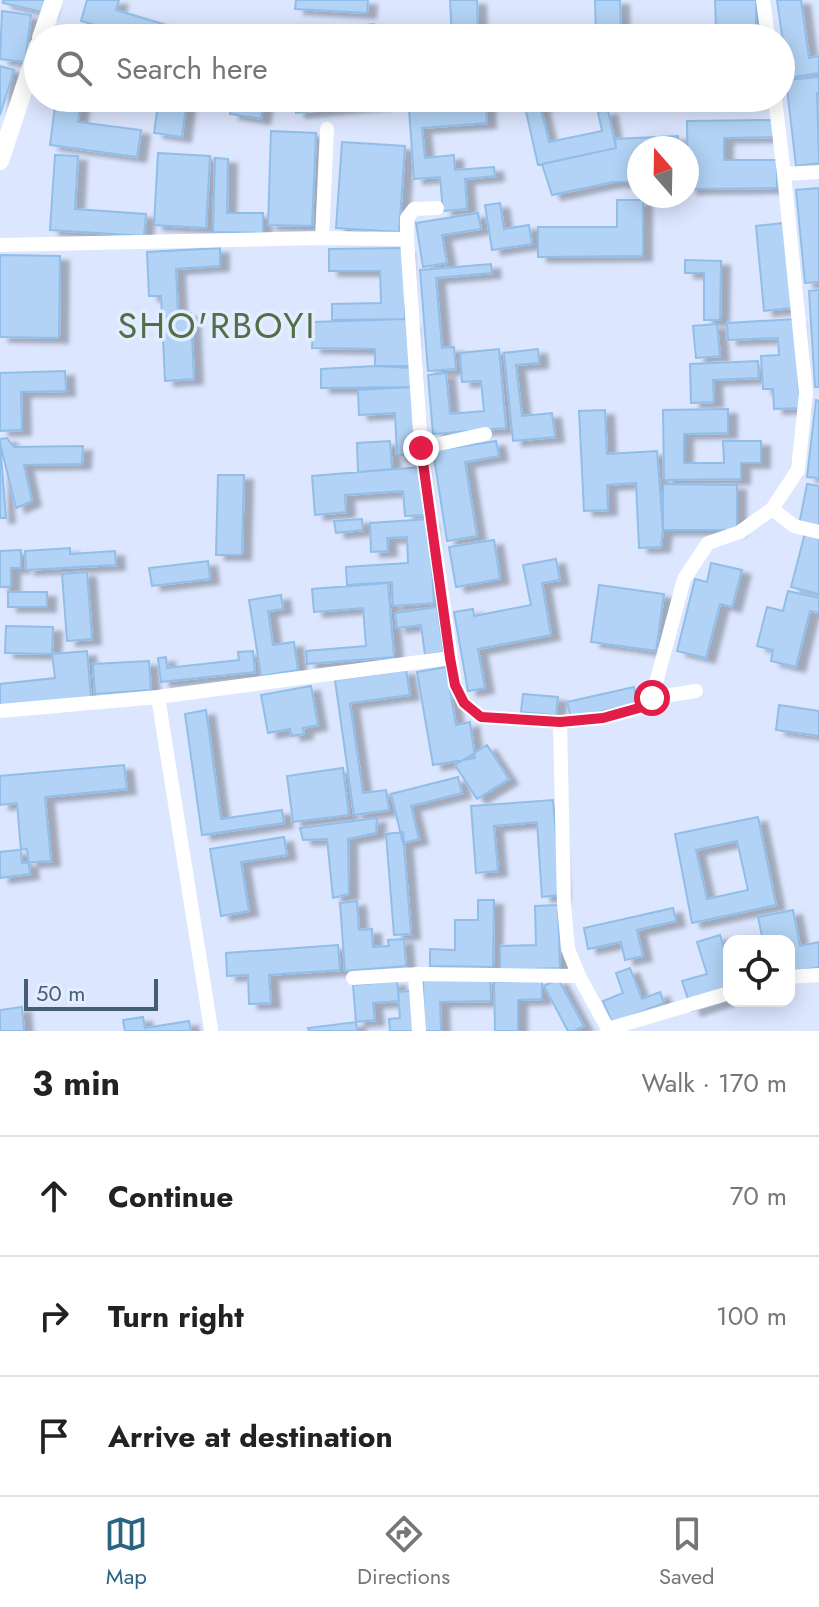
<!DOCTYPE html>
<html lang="en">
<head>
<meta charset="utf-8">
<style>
	:root { --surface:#fff; --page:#f2f2f2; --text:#222; --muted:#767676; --line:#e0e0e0; --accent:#2b6480 }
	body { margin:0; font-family:Jost,sans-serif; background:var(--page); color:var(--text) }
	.controls { position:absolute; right:24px; bottom:24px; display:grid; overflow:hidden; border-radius:16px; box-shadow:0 4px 20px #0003 }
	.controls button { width:72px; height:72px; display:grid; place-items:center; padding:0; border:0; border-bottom:2px solid var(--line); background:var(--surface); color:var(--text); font:40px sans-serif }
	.compass { position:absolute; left:627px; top:136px; width:72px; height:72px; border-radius:50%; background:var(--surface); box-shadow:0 4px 20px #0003; rotate:340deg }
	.scale { position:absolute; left:24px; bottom:20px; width:134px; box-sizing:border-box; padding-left:8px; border:4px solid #445e74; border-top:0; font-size:22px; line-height:28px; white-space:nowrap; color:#445e74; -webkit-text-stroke:6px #e4ecff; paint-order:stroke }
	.stop { position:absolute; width:24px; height:24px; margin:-18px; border:6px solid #e11d48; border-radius:50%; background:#fff }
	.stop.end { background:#e11d48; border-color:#fff; box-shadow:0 2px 8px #0008 }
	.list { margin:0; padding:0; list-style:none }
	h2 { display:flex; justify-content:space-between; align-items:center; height:104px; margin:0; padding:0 32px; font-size:34px }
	h2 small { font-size:26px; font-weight:400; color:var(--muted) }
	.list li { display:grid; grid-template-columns:52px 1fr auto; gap:24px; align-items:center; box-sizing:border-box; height:120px; padding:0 32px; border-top:2px solid var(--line) }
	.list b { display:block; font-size:30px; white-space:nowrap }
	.list em { font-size:26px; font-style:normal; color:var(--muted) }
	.icon { flex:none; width:44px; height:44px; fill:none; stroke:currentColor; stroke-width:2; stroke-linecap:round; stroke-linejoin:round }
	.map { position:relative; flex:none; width:819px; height:1031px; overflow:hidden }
	.search { position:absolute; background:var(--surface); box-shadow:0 4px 20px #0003; left:24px; right:24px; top:24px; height:88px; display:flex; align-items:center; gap:20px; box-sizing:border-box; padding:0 28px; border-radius:44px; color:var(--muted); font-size:30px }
	.sheet { height:464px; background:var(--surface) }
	nav { display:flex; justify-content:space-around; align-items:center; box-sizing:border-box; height:112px; border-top:2px solid var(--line); background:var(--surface); font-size:22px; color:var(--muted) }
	nav a { display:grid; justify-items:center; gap:4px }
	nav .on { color:var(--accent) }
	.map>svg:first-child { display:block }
</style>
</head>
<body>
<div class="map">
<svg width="819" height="1031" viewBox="0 0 819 1031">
	<defs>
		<filter id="shadow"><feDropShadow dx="9" dy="5" stdDeviation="2" flood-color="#0004"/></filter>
	</defs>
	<rect width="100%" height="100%" fill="#dce6fe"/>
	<!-- building -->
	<path fill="#b2d3f5" stroke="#91bee9" stroke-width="2" fill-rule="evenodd" filter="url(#shadow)" d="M3,0H50L47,13L3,3Z
		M87,0H119L116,10L166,25L163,38H140L81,21Z
		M296,0H368L367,13L295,9Z
		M450,0H477L478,38H452Z
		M595,0H620L621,38H596Z
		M715,0H756V26L716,28Z
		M777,0H801L809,58L819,56V73L788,78Z
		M2,11L31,15L25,62L0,59Z
		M374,24L375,38H289L288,32Z
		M0,66L14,70L0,115Z
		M819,77V93H817L819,163L796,166L786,80Z
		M56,98H81L78,122L141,130L137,157L50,145Z
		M159,98H187L182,137L154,133Z
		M233,98L264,102L261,119L230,114Z
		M295,98H381L382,104L296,113Z
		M523,98H571L540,105L549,142L602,131L598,112L608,110L616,148L538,165Z
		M486,102L487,123L422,128L425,158L454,155L455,170L494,167L495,176L465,179L467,209L443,211L440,177L414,179L409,109Z
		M773,120V137L724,138V160H777V188L688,189L687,121Z
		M271,131L316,133L312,226L268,225Z
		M678,136L679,148H639V182H613L552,195L542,164L616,148L615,139Z
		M342,142L405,146L399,232L336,228Z
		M158,153L210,156L206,228L154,225Z
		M55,155L78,156L75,209L146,214L144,236L50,230Z
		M215,158L228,159L227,213H263V233L213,232Z
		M819,188V282L805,283L796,190Z
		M617,200H643V256L538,257V227H617Z
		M500,203L504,229L529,225L532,244L492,250L485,205Z
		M478,213L481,229L442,235L447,263L423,267L416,223Z
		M783,223L792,308L764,311L756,226Z
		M220,248V266L176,269L178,313H191L194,379L165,381L161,296H149L147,252Z
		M405,248V319L332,320V304L381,303L380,271H329V249Z
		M0,255L60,256L59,338L0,337Z
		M685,260L721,261L720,320H704V273H685Z
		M491,264L492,273L436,278L442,348L454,347L456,369L428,371L420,270Z
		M819,290V387H815L809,291Z
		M405,319L410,323V366H375V349L312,348L313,322Z
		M795,319L800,408L774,409L773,389H763L761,356L779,355L778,338L728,340L727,323Z
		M717,324L720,356L696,358L693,326Z
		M499,349L506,428L433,434L428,375L446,373L450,414L484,411L481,381L462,382L460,353Z
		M538,349L539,363L516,365L522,416L552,413L555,437L513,441L504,353Z
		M758,361L759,378L713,380L714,402L691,403L690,364Z
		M375,366L411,368V387L321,388V369Z
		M65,371L66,391L21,392L22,430L0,431V373Z
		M411,387L415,454L397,455L395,413L359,415L358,390Z
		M816,400L819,401V478L807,477Z
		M728,409V433L684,434V463H724L723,441H761V463H741V479L664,480L663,410Z
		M605,410L607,454L657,451L663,530L661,547L639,548L636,483L607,485L608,510L584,511L579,411Z
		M7,438L14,447L83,446L82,464L24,465L32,501L16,508L0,443V439Z
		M390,441L392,469L358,472L357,443Z
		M496,441L499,456L465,462L477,536L447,541L433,451Z
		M0,442L6,518H0Z
		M421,467L425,515L405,516L403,491L345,495L346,512L315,515L312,476Z
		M218,475H244L242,555H216Z
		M663,484L737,485V530H663Z
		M807,484L819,486V529L799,525Z
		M362,519L363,530L336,533L334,521Z
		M429,519L434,603L393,606L392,582L347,585L346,567L408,563L407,537L387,538L388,551L371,552L370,523Z
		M805,533L819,537V594L791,587Z
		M494,540L500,579L456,587L449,547Z
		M70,548V554L115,551L116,565L26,570L25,551Z
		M21,550V568H11V587H0V551Z
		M556,559L560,580L542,583L551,635L478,649L485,688L468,691L454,612L473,609L474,616L531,605L523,565Z
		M208,561L210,579L152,586L149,568Z
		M711,563L742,570L732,607L720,604L706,658L677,651L695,579L707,582Z
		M87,572L92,639L67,641L62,574Z
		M388,583L394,657L307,664L306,651L366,646L363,608L314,612L312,589Z
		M599,585L664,594L656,651L591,642Z
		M788,591L819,598V613L810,611L796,667L771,661L773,650L757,646L767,607L783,611Z
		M8,592H47V607H8Z
		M281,595L283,609L268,611L273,645L294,642L298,670L261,676L249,600Z
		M437,607L444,652L425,655L421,625L397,628L395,613Z
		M6,626L53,627L52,654L5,653Z
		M87,651L91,698L0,707V684L55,678L52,654Z
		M253,651L255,672L161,682L158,658L166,657L167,668L239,660L238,652Z
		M149,661L151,690L95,694L93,664Z
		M446,667L456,725L470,722L475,758L433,765L417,672Z
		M406,670L410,695L350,703L363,793L386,790L389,810L354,815L335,680Z
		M311,686L318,725L303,728L304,734L292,736L290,729L268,733L261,695Z
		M634,687L637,703L571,718L567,702Z
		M523,694L558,697L556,715L521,712Z
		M779,705L819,711V736L776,730Z
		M206,710L221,819L282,810L284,823L202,835L185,714Z
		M487,745L509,779L477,799L455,765Z
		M124,765L127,789L45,797L51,861L22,863L17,803L0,805V776Z
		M343,768L349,815L293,822L287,776Z
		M458,777L462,793L411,806L419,839L403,843L391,794Z
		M553,800L561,895L542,897L537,822L494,826L498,871L476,873L471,806Z
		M758,817L776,905L692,923L675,834ZM737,841L748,890L707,899L696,850Z
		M377,818L376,833L348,839L349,894L333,898L327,839L303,840L300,828Z
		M403,832L411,934L394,935L386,834Z
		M284,837L287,855L241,862L249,911L221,916L210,849Z
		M27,849L30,874L0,878V852Z
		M478,900H494L493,967L430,966V949L455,950V920H478Z
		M357,901L359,930L372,929L373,947L389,946L388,940L404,939L406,966L345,971L340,903Z
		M558,905L560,968L500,970V946L536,945L535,906Z
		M673,908L676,921L637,930L643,956L625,960L621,942L588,949L584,928Z
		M793,910L800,946L819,942V967L789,973V941H763L758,917Z
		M720,935L729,963V999L692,1011L682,981L707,974L697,942Z
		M338,945L340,970L269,975L271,1003L249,1004L248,975L227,976L226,953Z
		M630,968L642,999L660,992L664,1003L612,1023L603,1001L623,993L616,973Z
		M490,978L491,1001L440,1002L441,1031H424L423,980Z
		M558,979L584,1026L574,1031H568L544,986Z
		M397,981L399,1001L373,1003L375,1020L356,1022L353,985Z
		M542,981V999L518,1000V1031H495L494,982Z
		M410,991L414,1031H390L389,1019L400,1018L398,992Z
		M22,1007L24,1031H0V1010Z
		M143,1017L145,1028L189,1021L191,1031H125L123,1020Z
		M356,1022L357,1031H309L308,1028Z"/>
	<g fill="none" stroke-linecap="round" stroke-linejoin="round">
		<!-- minor -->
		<path stroke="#fff" stroke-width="14" d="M763,0L768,38
			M775,98L784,174L819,172
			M322,238L327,129
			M407,239V218L414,209L437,208
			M0,245L322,238L407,239L421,448L455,685L464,703L481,717L560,722L564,904L568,949L579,976L609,1031
			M421,448L485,434
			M772,509L794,526L819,532
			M158,697L211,1029
			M652,698L696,691
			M0,711L158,697L450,658
			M560,722L603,718L646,706L652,698L684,579L708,543L740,532L772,509L798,470L806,393L784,174
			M789,977L819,975
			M353,978L415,974
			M608,1029L729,993
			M419,1031L415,974L579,976"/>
		<!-- tertiary -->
		<path stroke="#fff" stroke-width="18" d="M41,38L54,0
			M0,161L38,46"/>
	</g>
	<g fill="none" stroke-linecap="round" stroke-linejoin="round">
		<!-- route -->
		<path stroke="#e11d48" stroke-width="10" d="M421,448L450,658L455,685L464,703L481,717L560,722L603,718L646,706L652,698"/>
	</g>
	<g text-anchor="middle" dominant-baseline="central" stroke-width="7" stroke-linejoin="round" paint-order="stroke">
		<!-- quarter labels -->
		<g font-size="36" letter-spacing="2" fill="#517048" stroke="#e4ecff">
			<text x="217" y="325">SHO'RBOYI</text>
		</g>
	</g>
</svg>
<div class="controls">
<button><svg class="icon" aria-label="locate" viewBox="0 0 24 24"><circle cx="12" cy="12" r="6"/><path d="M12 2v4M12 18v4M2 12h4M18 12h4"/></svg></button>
</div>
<svg class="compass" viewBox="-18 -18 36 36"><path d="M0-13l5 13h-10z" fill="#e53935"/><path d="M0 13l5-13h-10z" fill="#767676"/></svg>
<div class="scale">50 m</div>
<div class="stop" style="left:652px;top:698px"></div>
<div class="stop end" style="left:421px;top:448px"></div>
<div class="search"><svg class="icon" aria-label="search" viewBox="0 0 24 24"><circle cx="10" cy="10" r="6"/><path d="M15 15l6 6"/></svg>Search here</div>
</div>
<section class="sheet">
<h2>3 min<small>Walk · 170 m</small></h2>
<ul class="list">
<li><svg class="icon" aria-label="ahead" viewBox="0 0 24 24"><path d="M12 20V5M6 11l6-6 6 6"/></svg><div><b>Continue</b></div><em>70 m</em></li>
<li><svg class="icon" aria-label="right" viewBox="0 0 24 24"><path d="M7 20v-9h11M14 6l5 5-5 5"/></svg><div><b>Turn right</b></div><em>100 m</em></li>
<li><svg class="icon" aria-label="arrive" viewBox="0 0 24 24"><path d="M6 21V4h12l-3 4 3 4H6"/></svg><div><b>Arrive at destination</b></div></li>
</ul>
</section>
<nav>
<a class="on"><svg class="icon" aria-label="map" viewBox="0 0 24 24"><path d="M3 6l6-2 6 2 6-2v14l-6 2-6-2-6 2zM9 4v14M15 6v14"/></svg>Map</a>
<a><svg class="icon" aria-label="directions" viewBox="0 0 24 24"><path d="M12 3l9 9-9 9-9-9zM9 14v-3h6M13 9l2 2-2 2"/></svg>Directions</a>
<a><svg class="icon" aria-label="saved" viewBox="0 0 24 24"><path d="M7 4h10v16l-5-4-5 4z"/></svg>Saved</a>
</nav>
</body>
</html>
